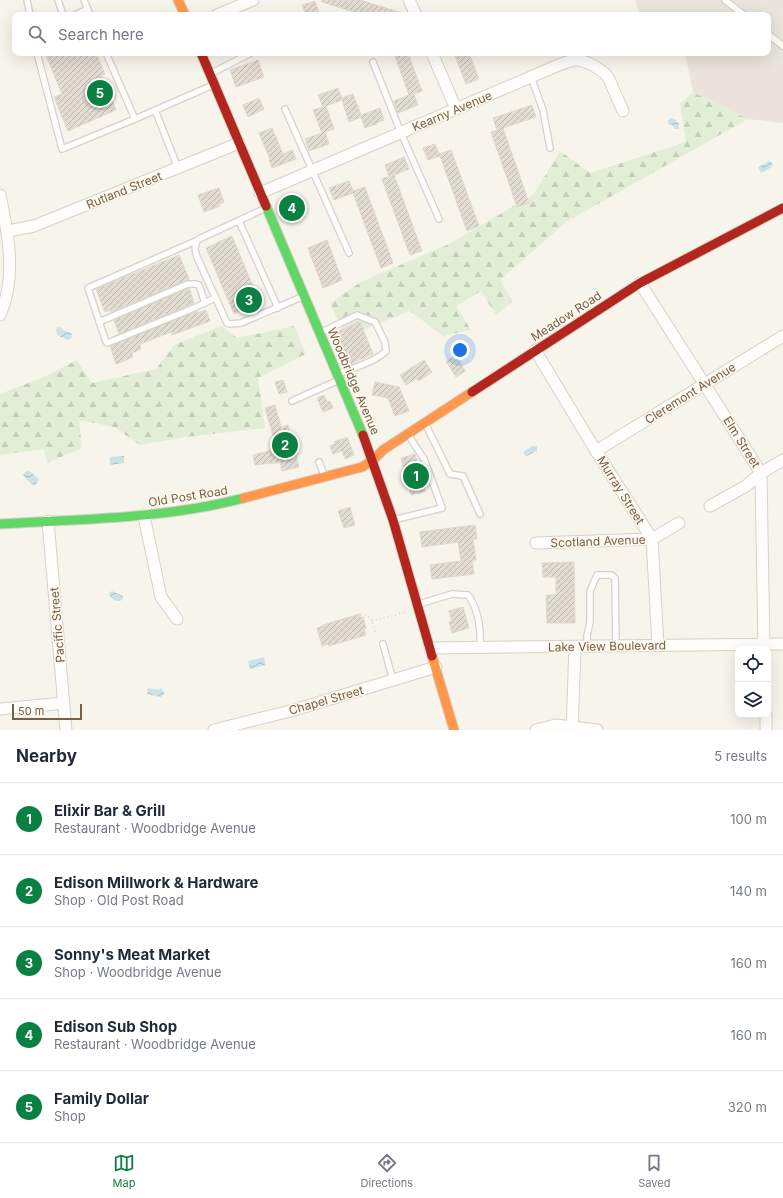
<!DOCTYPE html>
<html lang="en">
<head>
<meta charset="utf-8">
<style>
	:root { --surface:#fff; --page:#f6f6f7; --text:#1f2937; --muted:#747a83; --line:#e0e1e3; --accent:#0b8043 }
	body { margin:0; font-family:Inter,sans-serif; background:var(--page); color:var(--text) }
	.controls { position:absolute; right:12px; bottom:12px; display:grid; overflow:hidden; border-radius:8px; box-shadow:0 4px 16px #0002 }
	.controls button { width:36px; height:36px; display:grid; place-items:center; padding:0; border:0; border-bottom:1px solid var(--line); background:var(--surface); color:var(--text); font:20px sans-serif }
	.scale { position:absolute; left:12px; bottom:10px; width:70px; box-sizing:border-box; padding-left:4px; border:2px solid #755e4b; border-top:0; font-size:11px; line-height:14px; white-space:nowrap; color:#755e4b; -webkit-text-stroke:3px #fff9ed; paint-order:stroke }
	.you { position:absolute; left:460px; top:350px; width:14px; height:14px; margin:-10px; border:3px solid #fff; border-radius:50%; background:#1a73e8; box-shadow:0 0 0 6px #1a73e833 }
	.badge { display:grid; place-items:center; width:26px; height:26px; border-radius:50%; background:var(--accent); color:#fff; font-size:13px; font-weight:700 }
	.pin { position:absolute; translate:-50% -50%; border:2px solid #fff; box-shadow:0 1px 4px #0006 }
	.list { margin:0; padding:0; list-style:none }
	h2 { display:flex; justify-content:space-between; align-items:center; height:52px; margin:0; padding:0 16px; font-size:17px }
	h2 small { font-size:13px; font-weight:400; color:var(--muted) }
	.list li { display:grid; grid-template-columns:26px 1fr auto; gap:12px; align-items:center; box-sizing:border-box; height:72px; padding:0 16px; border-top:1px solid var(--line) }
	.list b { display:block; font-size:15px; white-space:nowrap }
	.list p { margin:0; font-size:13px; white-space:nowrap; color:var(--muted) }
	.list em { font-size:13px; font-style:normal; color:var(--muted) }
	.icon { flex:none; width:22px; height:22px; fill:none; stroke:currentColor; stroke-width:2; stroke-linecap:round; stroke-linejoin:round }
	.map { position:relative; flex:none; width:783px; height:730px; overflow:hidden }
	.search { position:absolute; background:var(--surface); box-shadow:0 4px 16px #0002; left:12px; right:12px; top:12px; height:44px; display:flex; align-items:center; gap:10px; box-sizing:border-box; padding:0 14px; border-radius:8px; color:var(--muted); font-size:15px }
	.sheet { height:412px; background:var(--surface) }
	nav { display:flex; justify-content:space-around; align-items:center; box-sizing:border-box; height:56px; border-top:1px solid var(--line); background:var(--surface); font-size:11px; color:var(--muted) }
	nav a { display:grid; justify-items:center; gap:2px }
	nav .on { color:var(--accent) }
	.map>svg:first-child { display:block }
</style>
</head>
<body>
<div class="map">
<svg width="783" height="730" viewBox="0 0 783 730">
	<defs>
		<pattern id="forest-firs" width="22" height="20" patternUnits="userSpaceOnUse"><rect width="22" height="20" fill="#e2eed6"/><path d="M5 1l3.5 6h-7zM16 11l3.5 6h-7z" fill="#c5ceb9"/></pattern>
		<pattern id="water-waves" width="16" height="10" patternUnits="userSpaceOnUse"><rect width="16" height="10" fill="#cde2e8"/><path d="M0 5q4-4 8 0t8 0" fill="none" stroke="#abbabe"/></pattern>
		<pattern id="building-hatch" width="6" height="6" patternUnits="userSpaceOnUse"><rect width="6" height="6" fill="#e3dcd3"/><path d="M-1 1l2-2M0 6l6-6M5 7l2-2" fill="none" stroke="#bdb6ad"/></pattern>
	</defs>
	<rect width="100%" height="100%" fill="#f7f4eb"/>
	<!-- industrial -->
	<path fill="#eae4dc" d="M635,0H783V123L748,119L693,92L685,53H768V15H643L639,12Z"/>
	<!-- forest -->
	<path fill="url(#forest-firs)" d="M693,92L748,119L566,222L500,280L513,301L496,315L481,291L456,306L471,330L443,336L410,311L345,337L330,303L361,282L451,243L534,194L560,151L590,173L686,142L680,104Z
		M221,326L237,338L294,326L306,354L258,378L265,428L186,437L140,445L114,427L79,420L82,448L47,463L44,449L0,455V394L46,376L77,360L92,383L156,369L174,345Z"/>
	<!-- water -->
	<path fill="url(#water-waves)" d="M670,118L675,119L679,124V129H675L672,125H669L668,121Z
		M769,161L771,162L773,165L772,167L761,173L758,167Z
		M57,327L62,328L63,330L71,333L72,336L70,339L68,340L57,335L56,330Z
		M533,446H537V451L526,456L524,454V451Z
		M124,456V463L110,465V457Z
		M28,470L39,479L35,486L30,483L23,475Z
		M112,591L123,596L122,600C116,603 110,599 109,593Z
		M264,657L266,665L254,668V669H250L248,661Z
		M148,688L159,690L161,688L165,693L161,697L147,694Z"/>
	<!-- building -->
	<path fill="url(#building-hatch)" stroke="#e0d8cd" d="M322,0H360L402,13V15H364L322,2Z
		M315,1L320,15H306L302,5Z
		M45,53H96L105,74L101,75L116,110L68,131L54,97L62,94Z
		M394,53H408L422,91L414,94L418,105L398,113L394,101L409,95Z
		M454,53H469L479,79L466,84Z
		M258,60L264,77L236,87L230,70Z
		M338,88L342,98L353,94L361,115L380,108L384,120L376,123L377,124L365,128L361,117L349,122L342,100L326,106L334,129L325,132L329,144L309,151L305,139L322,133L313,110L323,107L318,95Z
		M259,98L264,109L248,117L243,105Z
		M532,105L536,117L503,128L529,203L517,207L491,132L497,130L493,118Z
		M272,128L283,154L292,150L296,159L272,168L269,160L270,159L259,133Z
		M435,144L439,154L451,150L479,226L467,231L440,156L428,160L423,148Z
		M404,157L409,169L394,175L422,251L410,255L382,179L389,176L385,165Z
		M349,181L353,191L365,187L393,263L381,268L353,193L334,200L329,188Z
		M219,188L224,202L219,204L220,206L204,212L198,195Z
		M299,201L302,209L285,216L282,208Z
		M232,236L260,303L234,314L206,248Z
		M327,240L342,280L323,288L308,248Z
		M179,255L189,279L111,312L110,310L105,312L96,289Z
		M189,288L194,303L119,334L114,320Z
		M206,310L210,321L172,335L171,332L140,344L141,349L132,353L133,357L116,364L110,346L197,311L198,313Z
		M360,322L373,354L350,364L336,332Z
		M456,355L465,371L456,377L446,361Z
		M424,360L432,372L419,381L417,378L406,385L400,375Z
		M283,380L287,392L279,394L275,382Z
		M375,382L399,387L409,411L395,416L388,398L372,395Z
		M324,395L327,402L330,401L333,408L323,412L317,398Z
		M275,405L281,427L288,425L299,467L282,471L280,462L270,464V463L255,465L253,455L277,449L265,408Z
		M347,437L354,455L345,459L342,451L333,454L330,446L335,444L334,442Z
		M415,454L420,471L423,470L427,482L423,483L425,491L411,495L401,458Z
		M350,507L355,525L344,528L338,511Z
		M475,525L477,539H473L476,560H472L474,574L432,579L430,565L461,561L458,542L422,547L420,532Z
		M574,562L575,623H547L546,595H556V577H543L542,563Z
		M463,607L469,628L452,633L449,622L452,621L449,611Z
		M360,614L361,618L363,617L366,628L364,629L366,635L329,646L328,644L322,646L317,628L323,626V625Z"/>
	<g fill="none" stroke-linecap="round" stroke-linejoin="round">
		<defs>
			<path id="lane" d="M27,0L30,15
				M58,0L63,15
				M84,0L90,15
				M725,0L744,15
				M75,15L88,9
				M768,34L783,46
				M37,53L62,149L135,119
				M106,53L135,119L213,85
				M373,62L401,133L439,219
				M210,74L251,53
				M531,77L543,110L550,148
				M285,109L349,253
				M155,110L178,168
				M266,208L199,239C194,243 195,251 197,257L227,323L229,324L241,323L304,296
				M239,221L278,308
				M196,241L88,288L105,339L107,343L110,342L194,308L215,298
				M99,322L188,284H195L199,285L205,303
				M320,333L357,315L375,322L385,342L386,351C377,361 351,369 338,374
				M292,401L339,380
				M425,423L450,474L463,476L480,514
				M319,462L324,475
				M393,520L442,508L424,459L412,441L409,435
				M419,604L452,594L468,595C479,610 481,630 480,648
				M383,644L393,680
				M587,647V636L590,622V591L597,575H611L615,578L616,646"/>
			<path id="street" d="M409,0L416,15
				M217,15L253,0
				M432,53L456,109
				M260,193L561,64C565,63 570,61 574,60C585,59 601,69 608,77L623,111
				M0,195C8,233 17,277 0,315
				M8,231L34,226L239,143
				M640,283L761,473L764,649
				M535,350L596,451L652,539L658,646
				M596,451L783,336
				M710,506L746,486L761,473L783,460
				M144,516L161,597L177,619
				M48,521L66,730
				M536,543L652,539L679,523
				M430,648L783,644
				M0,709L64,703
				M766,715V730
				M214,730L294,710L436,667
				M536,730L556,725L597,730
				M572,730L575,647"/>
			<path id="fast" d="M266,206L363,435
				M0,524C82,519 164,519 244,498"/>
			<path id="slow" d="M178,0L185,15
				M244,498L362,467L373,460L383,450L472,392
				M432,656L454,730"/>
			<path id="jam" d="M201,53L266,206
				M472,392L640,283L783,208
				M363,435L393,520L432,656"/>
		</defs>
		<!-- lane casing -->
		<use href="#lane" stroke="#d6d1ca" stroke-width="8"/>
		<!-- street casing -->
		<use href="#street" stroke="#d6d1ca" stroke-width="13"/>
		<!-- fast casing -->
		<use href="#fast" stroke="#d7d1c9" stroke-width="11"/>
		<!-- slow casing -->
		<use href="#slow" stroke="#d7d1c9" stroke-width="11"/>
		<!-- jam casing -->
		<use href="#jam" stroke="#d7d1c9" stroke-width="11"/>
		<!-- path -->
		<path stroke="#dad4ce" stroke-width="1.5" stroke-dasharray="1 3" stroke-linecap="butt" d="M357,614H363L371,618L376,634
			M372,621L406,612"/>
		<!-- lane -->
		<use href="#lane" stroke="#fefdfc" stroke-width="5.5"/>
		<!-- street -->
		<use href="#street" stroke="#fefdfc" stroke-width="11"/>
		<!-- fast -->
		<use href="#fast" stroke="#63d668" stroke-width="9"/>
		<!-- slow -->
		<use href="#slow" stroke="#ff974d" stroke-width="9"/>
		<!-- jam -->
		<use href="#jam" stroke="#b3261e" stroke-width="9"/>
	</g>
	<g text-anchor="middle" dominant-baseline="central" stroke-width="3" stroke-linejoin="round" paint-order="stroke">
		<!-- street labels -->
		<g font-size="12" fill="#755e4b" stroke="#fff9ed">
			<text transform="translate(452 111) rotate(-23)">Kearny Avenue</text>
			<text transform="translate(124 190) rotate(-22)">Rutland Street</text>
			<text transform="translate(566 316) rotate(-33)">Meadow Road</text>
			<text transform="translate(354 381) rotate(67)">Woodbridge Avenue</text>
			<text transform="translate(690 393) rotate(-32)">Cleremont Avenue</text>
			<text transform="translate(742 442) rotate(58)">Elm Street</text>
			<text transform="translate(621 490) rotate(58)">Murray Street</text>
			<text transform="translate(188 496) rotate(-9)">Old Post Road</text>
			<text transform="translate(598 541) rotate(-2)">Scotland Avenue</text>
			<text transform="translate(57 625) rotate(-95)">Pacific Street</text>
			<text transform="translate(607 646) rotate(-1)">Lake View Boulevard</text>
			<text transform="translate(326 700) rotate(-16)">Chapel Street</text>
		</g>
	</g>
</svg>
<div class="controls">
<button><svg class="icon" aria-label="locate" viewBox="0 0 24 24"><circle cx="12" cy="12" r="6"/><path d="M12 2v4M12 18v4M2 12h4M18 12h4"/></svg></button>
<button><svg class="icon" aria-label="layers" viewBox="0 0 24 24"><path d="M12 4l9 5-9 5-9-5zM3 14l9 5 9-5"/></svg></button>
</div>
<div class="scale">50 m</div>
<div class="you"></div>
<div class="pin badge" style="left:416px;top:476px">1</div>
<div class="pin badge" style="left:285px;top:445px">2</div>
<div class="pin badge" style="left:249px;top:300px">3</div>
<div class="pin badge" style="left:292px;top:208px">4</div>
<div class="pin badge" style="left:100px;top:93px">5</div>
<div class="search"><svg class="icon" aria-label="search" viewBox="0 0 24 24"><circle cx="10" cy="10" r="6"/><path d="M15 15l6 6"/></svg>Search here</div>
</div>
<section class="sheet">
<h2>Nearby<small>5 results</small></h2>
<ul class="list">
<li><span class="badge">1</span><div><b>Elixir Bar &amp; Grill</b><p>Restaurant · Woodbridge Avenue</p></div><em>100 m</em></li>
<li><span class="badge">2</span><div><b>Edison Millwork &amp; Hardware</b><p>Shop · Old Post Road</p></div><em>140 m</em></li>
<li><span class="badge">3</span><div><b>Sonny's Meat Market</b><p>Shop · Woodbridge Avenue</p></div><em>160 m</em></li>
<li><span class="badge">4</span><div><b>Edison Sub Shop</b><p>Restaurant · Woodbridge Avenue</p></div><em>160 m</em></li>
<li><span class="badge">5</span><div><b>Family Dollar</b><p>Shop</p></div><em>320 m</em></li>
</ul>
</section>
<nav>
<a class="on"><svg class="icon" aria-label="map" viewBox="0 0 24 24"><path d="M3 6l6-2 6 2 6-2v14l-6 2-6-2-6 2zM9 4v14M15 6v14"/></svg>Map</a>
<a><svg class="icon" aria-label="directions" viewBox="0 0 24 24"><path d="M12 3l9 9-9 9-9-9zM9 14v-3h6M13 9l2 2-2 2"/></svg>Directions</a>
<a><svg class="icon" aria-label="saved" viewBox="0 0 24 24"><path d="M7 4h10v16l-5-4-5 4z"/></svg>Saved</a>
</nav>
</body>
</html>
